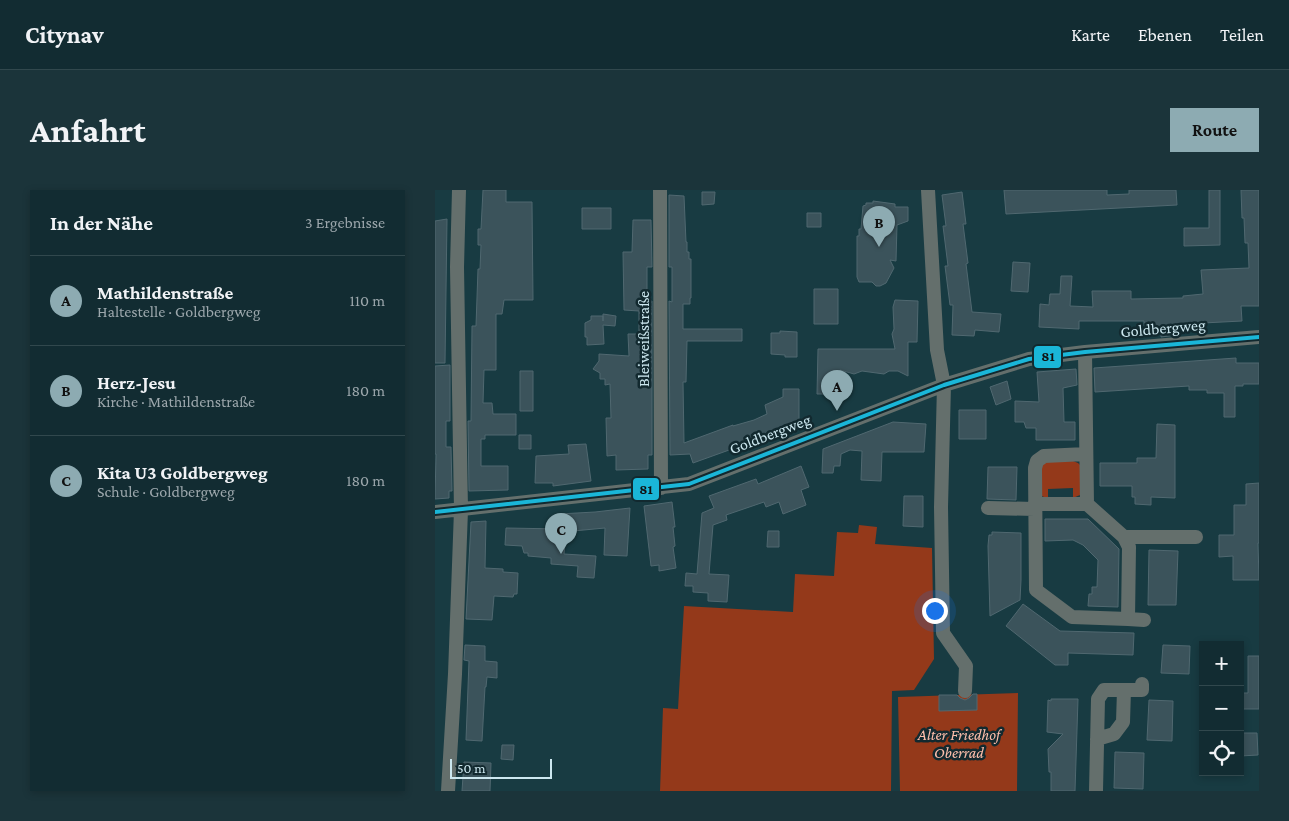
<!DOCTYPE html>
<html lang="de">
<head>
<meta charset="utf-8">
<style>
	:root { --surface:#122c32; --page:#1b343a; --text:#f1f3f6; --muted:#9ca7ac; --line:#31484d; --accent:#8dabb2 }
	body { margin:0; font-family:"Crimson Pro",serif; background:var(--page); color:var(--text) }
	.controls { position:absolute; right:15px; bottom:15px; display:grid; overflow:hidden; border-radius:0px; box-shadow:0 2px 8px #0003 }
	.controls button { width:45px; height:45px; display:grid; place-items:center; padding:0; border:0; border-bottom:1px solid var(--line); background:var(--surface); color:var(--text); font:25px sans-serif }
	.scale { position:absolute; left:15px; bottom:12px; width:102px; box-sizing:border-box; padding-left:5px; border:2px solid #cce7ef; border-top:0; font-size:14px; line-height:18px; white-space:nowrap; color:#cce7ef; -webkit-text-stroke:4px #12292f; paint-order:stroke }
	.you { position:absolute; left:499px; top:420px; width:18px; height:18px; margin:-12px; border:4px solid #fff; border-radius:50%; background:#1a73e8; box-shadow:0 0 0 8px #1a73e833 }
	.badge { display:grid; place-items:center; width:32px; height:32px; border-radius:50%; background:var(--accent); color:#111; font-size:16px; font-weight:700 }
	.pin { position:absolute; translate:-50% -41px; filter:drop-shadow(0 1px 2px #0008) }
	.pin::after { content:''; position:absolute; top:26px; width:18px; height:15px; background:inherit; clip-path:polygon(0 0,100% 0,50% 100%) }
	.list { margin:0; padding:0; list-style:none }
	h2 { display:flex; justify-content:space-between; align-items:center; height:65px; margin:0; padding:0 20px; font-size:21px }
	h2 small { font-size:16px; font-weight:400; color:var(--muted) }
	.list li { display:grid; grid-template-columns:32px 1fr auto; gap:15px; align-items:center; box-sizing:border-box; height:90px; padding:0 20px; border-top:1px solid var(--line) }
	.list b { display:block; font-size:19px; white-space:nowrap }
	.list p { margin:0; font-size:16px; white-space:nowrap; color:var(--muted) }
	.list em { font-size:16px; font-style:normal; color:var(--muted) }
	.icon { flex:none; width:28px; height:28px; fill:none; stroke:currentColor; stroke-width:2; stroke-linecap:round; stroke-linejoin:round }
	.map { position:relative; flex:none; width:824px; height:601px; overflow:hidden; border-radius:0px }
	header { display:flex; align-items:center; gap:30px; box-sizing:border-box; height:70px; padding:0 25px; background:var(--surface); border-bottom:1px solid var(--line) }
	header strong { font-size:24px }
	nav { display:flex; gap:28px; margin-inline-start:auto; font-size:18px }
	.intro { display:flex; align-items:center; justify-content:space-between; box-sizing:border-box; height:120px; padding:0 30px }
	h1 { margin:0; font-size:35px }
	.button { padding:12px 22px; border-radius:0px; background:var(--accent); color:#111; font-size:18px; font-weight:700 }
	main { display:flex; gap:30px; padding:0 30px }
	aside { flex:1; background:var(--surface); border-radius:0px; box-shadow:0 2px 8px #0003 }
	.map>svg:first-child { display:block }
</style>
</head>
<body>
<header>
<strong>Citynav</strong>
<nav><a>Karte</a><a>Ebenen</a><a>Teilen</a></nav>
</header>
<div class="intro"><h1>Anfahrt</h1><a class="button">Route</a></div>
<main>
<aside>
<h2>In der Nähe<small>3 Ergebnisse</small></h2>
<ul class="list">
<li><span class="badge">A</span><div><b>Mathildenstraße</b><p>Haltestelle · Goldbergweg</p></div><em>110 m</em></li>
<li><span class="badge">B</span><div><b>Herz-Jesu</b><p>Kirche · Mathildenstraße</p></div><em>180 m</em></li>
<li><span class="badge">C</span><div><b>Kita U3 Goldbergweg</b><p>Schule · Goldbergweg</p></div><em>180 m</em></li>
</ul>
</aside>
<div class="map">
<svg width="824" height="601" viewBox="0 0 824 601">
	<rect width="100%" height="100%" fill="#183b42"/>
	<!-- green -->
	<path fill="#94391a" d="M638,271L643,273L646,276L645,305L638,308V298L613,299V309L607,306L605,279L608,272Z
		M424,335L442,337L440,354L497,358L499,469L479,500L457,501L456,601H225L228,518L243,519L249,416L358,422L360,384L399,386L402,342L423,343Z
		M583,503L582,601H465L463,507Z"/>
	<!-- building -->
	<path fill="#3b535b" stroke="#506870" d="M48,0H71V12H97L98,110H69L67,124H61V180H49L48,213H57L58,224H81V245H50V249H46V276H73V300L34,301L33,231H36L37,136H41L43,79H45L46,55H43V39H46Z
		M569,0H672V5L694,4V0H741L742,15L571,24Z
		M774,0H785V55L749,56V38H774Z
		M806,0H824V116H806L807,131L768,133V136L742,138V145L726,147V136H709V131H644V139L604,137L605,114L614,115L615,104H625L626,86H637L635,116L658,117L657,101H696V109L748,108V106L768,104L766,80L814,78L813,53H810L809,28H807Z
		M267,2H280L279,14L267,15Z
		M527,2L531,34H528L533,73L531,74L537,122L566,124L564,142L540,140L539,146L517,145L518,115H515L510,76H513L508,36H511L507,5Z
		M234,5L249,6L251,52H252V62H254V69H256V108H255V114H248V139H307V151H252L251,192H248L249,253L298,235V236L319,230L332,224L330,215L348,207V199H364V230L332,244L333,246L258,273L255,264L235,265L234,111L237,112V77H234Z
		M438,11L460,14V17H473V31L462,35L461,71L455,70L459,78L451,93L445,96H441L437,92H424L422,87V46H424V39H426L428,16L431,15V13H438Z
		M147,18H176V39H147Z
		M372,23H386V37H372Z
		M12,29L10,173H0V31Z
		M198,30H216L217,77H212V111H217V265H213V279L181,280V265L172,266L171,228H176L175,194L170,195V189H165V183L158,179L164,171V164L194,166L193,144H204V121L189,120L188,62H197Z
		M578,72L595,73L593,102L576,101Z
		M379,99H403V134H379Z
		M460,110L483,111L482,152H473V186L463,181H454L449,184L427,181L419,184L405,180V204H382L383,159H460L457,144L459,139L458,117Z
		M168,124L181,126L180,136L168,135L169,154L152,155V147H150V133L156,130V126H168V131Z
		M345,141L362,142V167H350V165L336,164V143H345Z
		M801,168V173H824V194H808V196H800V227H789V203H772V200H754V196L660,202L659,178Z
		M15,175V231H11V257H16L17,301H14V308L0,309L1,264H0V176Z
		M641,179L642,195L628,198L629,232H640V250H601V238H591L589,232H580V211L604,212L602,182Z
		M85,181H98V221H85Z
		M572,191L576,209L561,215L555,197Z
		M524,220H551V249H524Z
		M458,232L491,234L489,262H447L446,291L426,290L427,261L415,260L406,264L405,276H399L398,283H387L388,259Z
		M722,234L740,235V308L716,307V315L700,314V307H697V296H665V273H702V268H721Z
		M84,245H96V259H84Z
		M151,254L156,291L118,296V293H100L101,266L134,264L133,255Z
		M366,276L374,297L366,300L371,315L348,324L344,312L331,317L329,312L291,325L292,330L278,335L274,384L294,385L292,412L273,411V403L258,402V396H250L251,383L262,384L267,323L279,318L274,306L321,289L323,294Z
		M553,277H582L581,310L552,309Z
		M824,293V353H823L824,390H798V366L784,367V345H799V315H811V294Z
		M469,306H488V337L468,336Z
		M237,312L240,337H238L240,356L238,357L241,378L224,381V375L216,376L209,316Z
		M195,318L192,366L169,365L170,338L138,341V344H131L129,364L161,366L159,388L142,387L143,376L116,374V368L93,366V363H89L87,356L70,355L71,338L126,339L124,324L160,322Z
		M610,329H653L684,359L683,417L653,416L654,404H657V397H662L663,370L648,355L638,350L610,351Z
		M51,331L50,378L68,379V382L83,383L82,404H79L78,407L59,406L57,430L31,429L36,332Z
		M333,341H344V357H332Z
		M557,342L586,343V390L585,410L555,426L553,356L554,345H557Z
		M714,360L743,361L741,415H713Z
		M588,414L625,441L699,443L698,465L633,463V475H620L571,436Z
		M30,455L50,456V471L62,472V488L52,487L51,497H50L47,551L31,550L34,471L29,470Z
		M728,455L755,456L754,484L726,483Z
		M813,466H824V519H805V503H813Z
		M538,504H542V520L504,521V505H522L525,508L530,510L534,508Z
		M616,509H643L640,601H616V582H614L613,559L628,544L612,542L613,510L616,511Z
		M714,510L738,511L737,551L712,550Z
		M805,543H822L823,565L805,566Z
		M67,555H79L78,570L66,569Z
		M680,562L709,563L708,599L679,598Z
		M29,572L56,573L55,601H27Z"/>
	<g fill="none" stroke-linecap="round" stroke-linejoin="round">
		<!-- minor -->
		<path stroke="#646f6c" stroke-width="14" d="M225,0L226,298
			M493,0L502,160L509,195L506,317L508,443L531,476L530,501
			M650,162L652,314
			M651,264L609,266L602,271L600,278L601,400L637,427L693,429
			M600,314H652L689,347H761
			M553,318L599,319
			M0,322L254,294L509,195L594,169L650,162L824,147
			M689,347L694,357L693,429L709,430
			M662,549L679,544L688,532L689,500
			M13,601L20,484L26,320L22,77L24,0
			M661,601L663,509L669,500H707V494"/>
		<defs>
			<path id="bus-1" d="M0,322L254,294L509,195L594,169L650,162L824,147"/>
		</defs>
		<!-- bus-1 casing -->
		<use href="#bus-1" stroke="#12292f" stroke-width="8"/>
		<!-- bus-1 -->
		<use href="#bus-1" stroke="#1ab6d8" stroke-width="4"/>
	</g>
	<g text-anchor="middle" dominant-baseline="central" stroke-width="5" stroke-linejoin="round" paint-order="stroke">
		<!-- street labels -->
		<g font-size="16" fill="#cce7ef" stroke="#12292f">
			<text transform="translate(728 138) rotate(-5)">Goldbergweg</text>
			<text transform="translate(208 149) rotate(-90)">Bleiweißstraße</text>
			<text transform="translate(335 244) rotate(-21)">Goldbergweg</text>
		</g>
		<!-- park labels -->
		<g font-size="16" font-style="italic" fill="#fcbdaa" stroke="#12292f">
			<text x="524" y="544">Alter Friedhof<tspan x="524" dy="18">Oberrad</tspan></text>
		</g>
	</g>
	<g stroke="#12292f" stroke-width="2">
		<rect x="598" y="155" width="29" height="24" rx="5" fill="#1ab6d8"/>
		<rect x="197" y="287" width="28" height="24" rx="5" fill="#1ab6d8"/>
	</g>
	<g font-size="14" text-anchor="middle" font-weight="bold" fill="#111">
		<text x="613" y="171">81</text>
		<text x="211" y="304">81</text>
	</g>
</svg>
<div class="controls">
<button>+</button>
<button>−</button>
<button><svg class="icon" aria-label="locate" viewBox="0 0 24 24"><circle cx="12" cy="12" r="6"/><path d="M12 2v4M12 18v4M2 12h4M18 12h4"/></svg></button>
</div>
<div class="scale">50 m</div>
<div class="you"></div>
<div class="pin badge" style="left:402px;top:221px">A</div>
<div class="pin badge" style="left:444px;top:57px">B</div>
<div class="pin badge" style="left:126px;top:364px">C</div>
</div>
</main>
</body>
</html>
